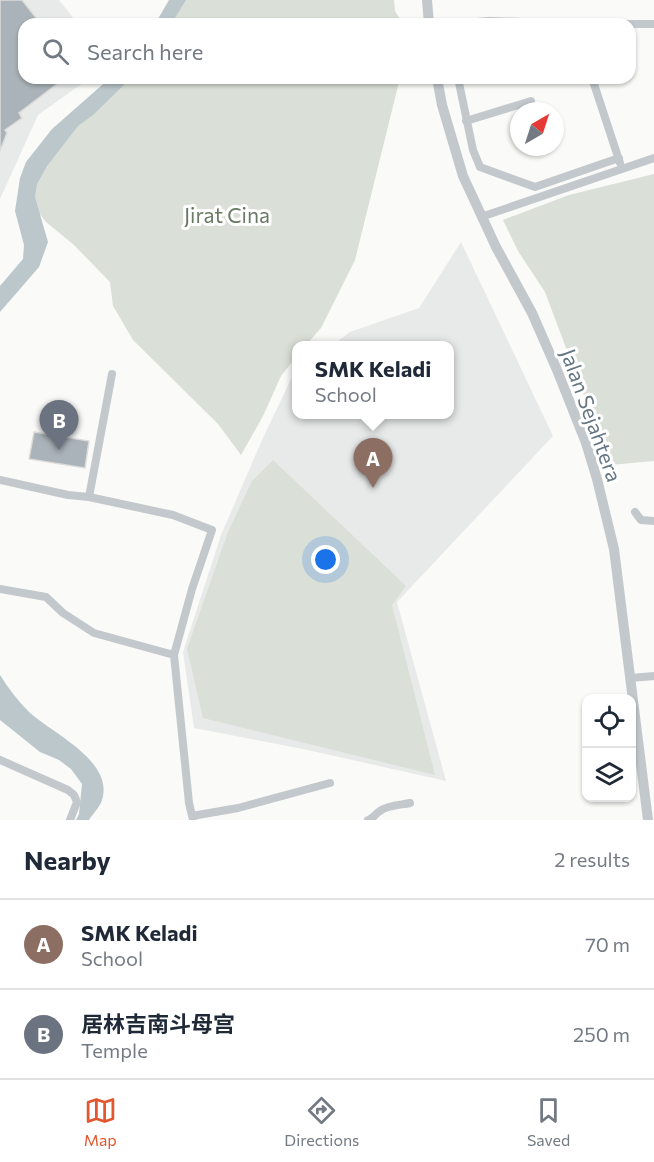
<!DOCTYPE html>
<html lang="en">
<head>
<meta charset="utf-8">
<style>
	:root { --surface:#fff; --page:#f6f6f7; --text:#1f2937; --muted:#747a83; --line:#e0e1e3; --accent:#e4572e }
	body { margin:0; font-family:Commissioner,"Noto Sans SC",sans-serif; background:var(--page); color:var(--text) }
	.controls { position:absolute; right:18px; bottom:18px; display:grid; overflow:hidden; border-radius:12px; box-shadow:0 2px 4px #0004 }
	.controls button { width:54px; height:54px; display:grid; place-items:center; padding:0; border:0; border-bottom:2px solid var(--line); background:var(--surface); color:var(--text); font:30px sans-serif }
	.compass { position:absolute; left:510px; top:102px; width:54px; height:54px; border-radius:50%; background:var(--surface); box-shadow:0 2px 4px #0004; rotate:39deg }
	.you { position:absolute; left:326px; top:560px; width:21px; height:21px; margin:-15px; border:4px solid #fff; border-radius:50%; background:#1a73e8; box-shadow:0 0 0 9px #1a73e833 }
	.badge { display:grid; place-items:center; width:39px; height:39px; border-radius:50%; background:var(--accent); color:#fff; font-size:20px; font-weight:700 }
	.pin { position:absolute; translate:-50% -50px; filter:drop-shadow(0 2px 3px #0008) }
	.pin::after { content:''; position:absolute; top:32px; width:21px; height:18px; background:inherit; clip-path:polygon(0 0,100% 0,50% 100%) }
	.popup { position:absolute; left:292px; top:341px; width:162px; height:78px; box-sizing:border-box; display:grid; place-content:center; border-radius:12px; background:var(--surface); filter:drop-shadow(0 2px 4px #0005); font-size:20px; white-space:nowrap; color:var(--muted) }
	.popup b { font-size:22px; color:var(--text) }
	.popup::after { content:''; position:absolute; left:50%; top:100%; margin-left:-12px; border:12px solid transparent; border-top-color:var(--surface) }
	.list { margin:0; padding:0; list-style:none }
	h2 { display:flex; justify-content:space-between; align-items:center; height:78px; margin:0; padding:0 24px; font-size:26px }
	h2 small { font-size:20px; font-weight:400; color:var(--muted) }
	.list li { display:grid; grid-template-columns:39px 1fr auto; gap:18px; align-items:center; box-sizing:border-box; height:90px; padding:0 24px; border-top:2px solid var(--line) }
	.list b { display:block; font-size:22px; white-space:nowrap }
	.list p { margin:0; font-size:20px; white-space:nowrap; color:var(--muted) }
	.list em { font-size:20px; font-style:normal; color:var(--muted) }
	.icon { flex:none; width:33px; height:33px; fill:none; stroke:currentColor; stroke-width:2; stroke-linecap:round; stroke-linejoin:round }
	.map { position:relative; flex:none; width:654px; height:820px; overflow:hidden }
	.search { position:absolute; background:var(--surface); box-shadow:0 2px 4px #0004; left:18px; right:18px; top:18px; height:66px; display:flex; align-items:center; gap:15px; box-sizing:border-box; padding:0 21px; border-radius:18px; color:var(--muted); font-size:22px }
	.sheet { height:258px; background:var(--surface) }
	nav { display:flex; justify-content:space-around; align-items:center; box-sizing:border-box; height:84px; border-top:2px solid var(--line); background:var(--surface); font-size:16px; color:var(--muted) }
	nav a { display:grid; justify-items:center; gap:3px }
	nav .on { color:var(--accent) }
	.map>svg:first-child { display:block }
</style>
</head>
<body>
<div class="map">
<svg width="654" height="820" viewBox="0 0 654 820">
	<rect width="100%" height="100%" fill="#fafaf8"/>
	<!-- built -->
	<path fill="#e8e9e9" d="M0,0H59L78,24H24V78H90L38,115L0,199Z
		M461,242L553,436L397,602L446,781L303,749L194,728L183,652L221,535L262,440L291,379L296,375V414H449V346L333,345L350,332L419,308Z"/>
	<!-- green -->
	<path fill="#dadfd7" d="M174,0H394L395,11L403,24H160Z
		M121,78H400L355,260L321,328L306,345L296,346V357L281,376L263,416L241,455L218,424L133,340L113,306L110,282L74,245L46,222L29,200L32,170Z
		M654,174V461L610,465L545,292L518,251L503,220L569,195Z
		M273,460L406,586L392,605L435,775L203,718L187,649L228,532L252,481Z"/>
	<!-- water -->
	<path fill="#bbc7cb" d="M169,0H186L171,24H155Z
		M110,78H131L93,115L78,126L47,166L37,184L35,197L48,242L39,267L0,312V286L23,259L24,245L15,211L20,178L26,162L52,129Z
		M0,675C8,688 18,701 29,712C52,733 110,759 103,796C102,805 94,812 89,820H76L79,814L82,784L71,769L59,760L40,752L0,720Z"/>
	<!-- building -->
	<path fill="#aab3b9" stroke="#dcdcda" stroke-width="1.5" d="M0,0H22L41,24H24V78H65L19,113L22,118L5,130L7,133L0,151Z
		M34,432L89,441L85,468L29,459Z"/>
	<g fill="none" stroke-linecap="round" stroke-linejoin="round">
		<!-- minor -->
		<path stroke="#c3c8cc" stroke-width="8" d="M452,24L489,21L584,24
			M599,24H654
			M458,78L473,150L480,167L535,187L619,158
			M592,78L620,163
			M466,121L531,101
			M481,217L654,158
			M0,480L68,495L89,497L173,515L212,530L192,589L174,655L189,803L193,820
			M89,497L112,374
			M635,512L641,520L654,521
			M0,589L46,597L63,613L94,633L174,655
			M631,678L654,676
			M0,760L68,790L74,795L77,802L70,820
			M192,816L238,808L330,783
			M368,820C374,818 375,814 380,811C388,805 401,805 410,803"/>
		<!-- tertiary -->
		<path stroke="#c3c8cc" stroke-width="10" d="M427,0L429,24
			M437,78L442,105L463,176L496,247L532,313L557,370L586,443L597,479L614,549L648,820"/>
	</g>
	<g text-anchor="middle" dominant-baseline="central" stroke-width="6" stroke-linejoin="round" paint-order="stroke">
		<!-- park labels -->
		<g font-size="21" fill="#687a64" stroke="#fff">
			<text x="227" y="214">Jirat Cina</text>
		</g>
		<!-- street labels -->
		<g font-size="21" fill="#657683" stroke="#fff">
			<text transform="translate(592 415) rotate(70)">Jalan Sejahtera</text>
		</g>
	</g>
</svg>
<div class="controls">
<button><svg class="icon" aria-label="locate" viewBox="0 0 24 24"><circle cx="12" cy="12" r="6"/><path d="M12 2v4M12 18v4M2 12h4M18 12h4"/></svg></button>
<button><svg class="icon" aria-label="layers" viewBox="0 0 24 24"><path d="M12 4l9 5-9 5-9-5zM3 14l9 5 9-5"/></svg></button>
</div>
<svg class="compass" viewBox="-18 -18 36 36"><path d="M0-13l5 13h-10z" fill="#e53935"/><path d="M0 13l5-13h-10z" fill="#747a83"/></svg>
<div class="you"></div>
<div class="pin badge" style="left:373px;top:488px;background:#8d6e63">A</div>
<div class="popup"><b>SMK Keladi</b>School</div>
<div class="pin badge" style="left:59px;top:450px;background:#6b7280">B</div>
<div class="search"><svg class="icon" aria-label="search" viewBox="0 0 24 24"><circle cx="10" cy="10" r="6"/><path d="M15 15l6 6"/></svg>Search here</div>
</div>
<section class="sheet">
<h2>Nearby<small>2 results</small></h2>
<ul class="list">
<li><span class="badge" style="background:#8d6e63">A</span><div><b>SMK Keladi</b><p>School</p></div><em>70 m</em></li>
<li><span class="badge" style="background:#6b7280">B</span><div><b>居林吉南斗母宫</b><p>Temple</p></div><em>250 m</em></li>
</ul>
</section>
<nav>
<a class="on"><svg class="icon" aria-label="map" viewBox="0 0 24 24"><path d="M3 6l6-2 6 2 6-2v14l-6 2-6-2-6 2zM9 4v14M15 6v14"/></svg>Map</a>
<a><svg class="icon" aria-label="directions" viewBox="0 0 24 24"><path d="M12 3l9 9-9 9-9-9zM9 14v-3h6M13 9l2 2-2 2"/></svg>Directions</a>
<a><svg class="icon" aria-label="saved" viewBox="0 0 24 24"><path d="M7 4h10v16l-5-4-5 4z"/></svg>Saved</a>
</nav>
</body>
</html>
